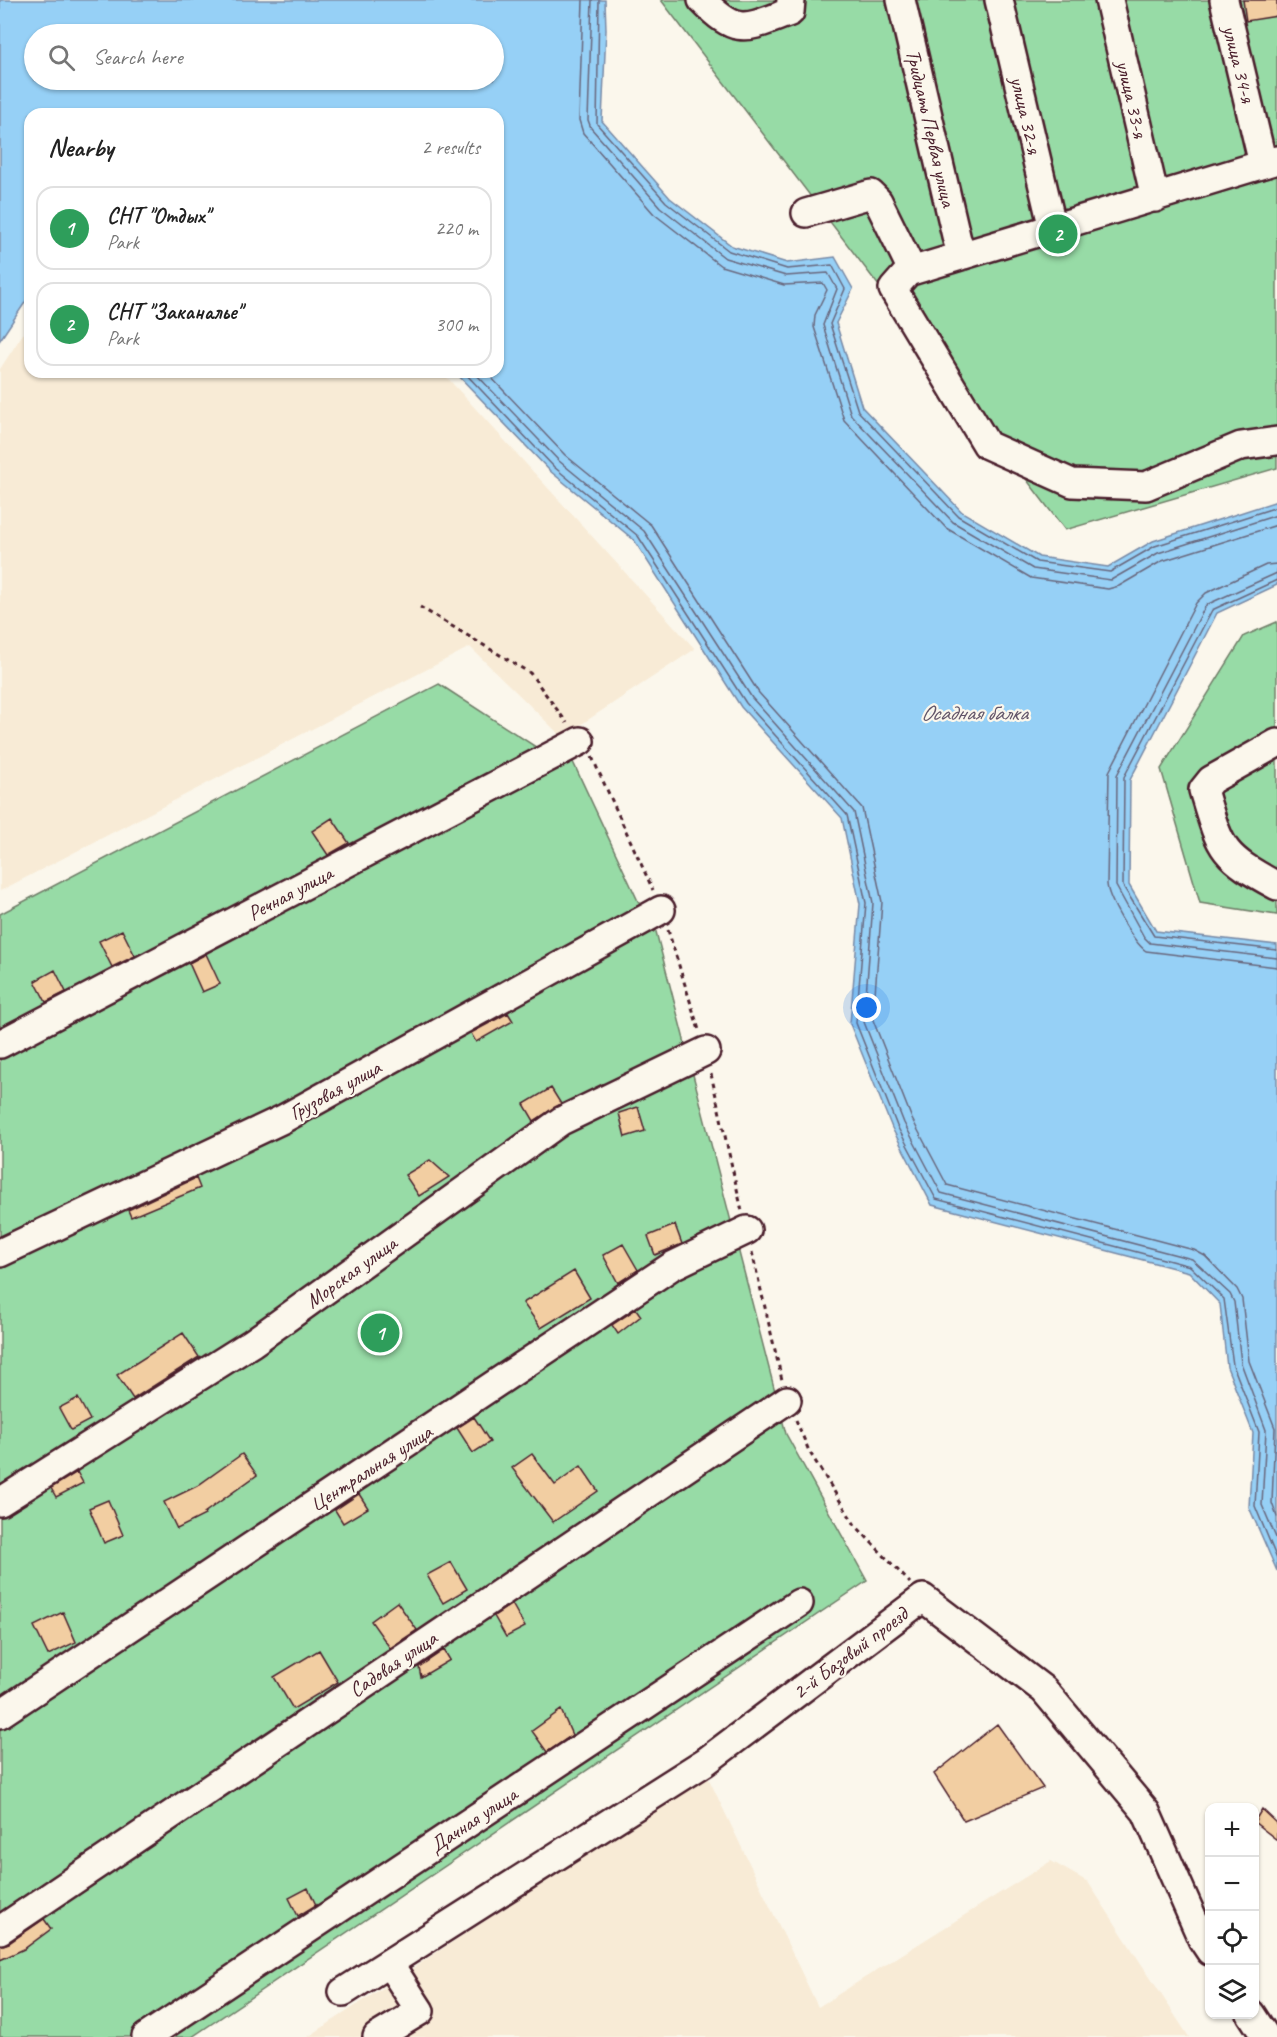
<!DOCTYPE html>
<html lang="en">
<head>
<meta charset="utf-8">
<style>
	:root { --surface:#fff; --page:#f6f6f6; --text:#222; --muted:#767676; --line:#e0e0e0; --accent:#d1495b }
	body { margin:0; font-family:Caveat,sans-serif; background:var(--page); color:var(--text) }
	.controls { position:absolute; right:18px; bottom:18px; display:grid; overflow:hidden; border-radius:12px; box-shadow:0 2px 4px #0004 }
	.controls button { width:54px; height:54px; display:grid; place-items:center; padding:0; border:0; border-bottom:2px solid var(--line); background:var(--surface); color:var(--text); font:30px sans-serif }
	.you { position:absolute; left:867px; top:1008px; width:21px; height:21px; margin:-15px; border:4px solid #fff; border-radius:50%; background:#1a73e8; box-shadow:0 0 0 9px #1a73e833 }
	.badge { display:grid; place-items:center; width:39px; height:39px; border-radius:50%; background:var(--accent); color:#fff; font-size:20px; font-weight:700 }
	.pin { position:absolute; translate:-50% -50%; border:3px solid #fff; box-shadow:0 2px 6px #0006 }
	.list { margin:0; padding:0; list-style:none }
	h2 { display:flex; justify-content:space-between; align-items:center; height:78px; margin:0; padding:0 24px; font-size:26px }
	h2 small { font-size:20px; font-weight:400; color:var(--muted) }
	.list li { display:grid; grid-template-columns:39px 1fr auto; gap:18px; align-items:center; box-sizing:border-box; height:84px; margin:0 12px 12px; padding:0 12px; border:2px solid var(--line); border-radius:18px }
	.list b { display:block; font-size:22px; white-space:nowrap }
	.list p { margin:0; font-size:20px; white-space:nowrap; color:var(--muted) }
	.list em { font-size:20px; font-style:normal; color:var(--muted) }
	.icon { flex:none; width:33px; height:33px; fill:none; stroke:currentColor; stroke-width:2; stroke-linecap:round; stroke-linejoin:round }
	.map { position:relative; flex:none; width:1277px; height:2037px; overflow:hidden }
	.search { position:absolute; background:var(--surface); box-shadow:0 2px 4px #0004; left:24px; top:24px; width:480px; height:66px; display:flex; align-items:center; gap:15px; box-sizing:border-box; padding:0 21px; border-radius:33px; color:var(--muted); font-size:22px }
	.panel { position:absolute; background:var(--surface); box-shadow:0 2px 4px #0004; left:24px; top:108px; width:480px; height:270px; border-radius:18px }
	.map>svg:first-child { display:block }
</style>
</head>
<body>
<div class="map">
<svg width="1277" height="2037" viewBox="0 0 1277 2037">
	<rect width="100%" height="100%" fill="#fbf7ec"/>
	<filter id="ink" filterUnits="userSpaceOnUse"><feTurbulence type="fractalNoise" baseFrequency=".0167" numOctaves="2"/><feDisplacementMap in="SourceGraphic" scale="12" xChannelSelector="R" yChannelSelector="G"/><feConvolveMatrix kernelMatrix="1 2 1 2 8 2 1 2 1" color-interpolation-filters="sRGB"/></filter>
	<g filter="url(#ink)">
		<!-- built -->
		<path fill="#f8ebd6" d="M30,323V372H442L695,649L562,737L470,647L0,891V369Z
			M707,1775L818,2007L1051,1861L1088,1882L1189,2037H308Z"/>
		<!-- green -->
		<path fill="#97dba6" stroke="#707d68" stroke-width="1.5" d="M661,0H1277V468L1065,530Z
			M1277,622V915L1200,903L1161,769L1244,636Z
			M439,684L545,753L572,760L639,903L653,920L786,1434L867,1581L192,2037H0V914Z"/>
		<!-- water -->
		<path fill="#96d0f6" stroke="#7889a5" stroke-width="1.5" fill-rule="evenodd" d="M0,0H605L606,30L602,121L670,198L732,246L787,263L835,257L853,289L836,323L862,407L962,512L1039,557L1108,567L1153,541L1277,501V585L1217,613L1130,780L1129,885L1156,931L1277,945V1571L1249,1507L1253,1433L1227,1367L1220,1304L1189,1272L932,1205L892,1128L850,1024L860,904L842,818L741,707L634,540L550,471L455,372H498V114H30V295L0,340ZM34,34H494V80H34Z"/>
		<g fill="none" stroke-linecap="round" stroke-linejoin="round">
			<!-- shore -->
			<path stroke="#68667c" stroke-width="1.5" d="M583,0L579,120L583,133L654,214L721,266L784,285L823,283L827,290L815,315L814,327L844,420L946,528L1031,578L1108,589L1119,586L1162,561L1277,525
				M592,0L588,120L591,128L660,207L725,258L786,276L828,273L837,289L823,325L851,415L953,522L1033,569L1111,580L1158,553L1277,515
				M599,0L597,124L666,202L729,251L787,269L832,265L845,289L830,324L858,411L958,516L1037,562L1110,572L1155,546L1277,507
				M464,372L554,467L638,536L746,703L847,815L866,903L856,1023L897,1126L936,1199L1190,1266L1224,1299L1233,1365L1259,1432L1255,1506L1277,1559
				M474,372L559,461L644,531L752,698L854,812L873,903L864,1022L904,1123L941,1193L1192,1259L1230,1294L1234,1302L1241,1363L1266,1430L1262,1505L1277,1540
				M486,372L565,455L651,525L759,693L862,808L882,902L873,1020L912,1119L947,1185L1194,1250L1205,1256L1237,1289L1242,1299L1249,1361L1275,1428L1272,1503L1277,1517
				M1277,564L1266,565L1206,593L1196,603L1109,772L1107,884C1108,899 1134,943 1146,951L1277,967
				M1277,573L1206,605L1117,775L1116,886L1144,937L1150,943L1277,958
				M1277,580L1212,610L1124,777L1123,886L1154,936L1277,950"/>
		</g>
		<!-- building -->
		<path fill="#f2cea2" stroke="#4a1f2b" stroke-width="1.5" d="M1243,0H1277V16L1246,21Z
			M332,818L349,843L328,855L312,831Z
			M122,930L135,956L112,967L99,941Z
			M206,954L220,984L202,992L189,963Z
			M55,970L66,992L46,1002L35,981Z
			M508,1013L513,1021L476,1042L471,1033Z
			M551,1088L561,1104L534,1121L524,1104Z
			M638,1107L645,1131L625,1137L619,1113Z
			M430,1160L449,1177L419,1196L405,1175Z
			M196,1178L200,1188L131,1217L128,1210Z
			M675,1225L682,1244L655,1255L648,1236Z
			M623,1244L638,1270L618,1283L603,1255Z
			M574,1271L590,1298L541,1328L523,1303Z
			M636,1309L641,1316L618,1334L612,1325Z
			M183,1333L199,1357L133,1399L117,1375Z
			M78,1398L90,1420L71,1430L59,1408Z
			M474,1417L490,1442L473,1453L457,1428Z
			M242,1454L257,1475L204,1513L205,1515L177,1529L164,1502L197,1486Z
			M532,1454L555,1485L581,1466L598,1491L553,1522L512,1468Z
			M77,1472L83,1483L56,1497L51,1488Z
			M359,1494L368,1508L343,1523L335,1510Z
			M108,1500L123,1535L104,1543L89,1508Z
			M451,1562L467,1589L443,1603L427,1575Z
			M397,1602L417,1630L390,1648L371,1621Z
			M512,1604L525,1627L506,1637L494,1616Z
			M63,1612L76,1642L48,1655L34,1626Z
			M319,1650L338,1682L293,1709L274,1677Z
			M444,1650L450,1660L421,1677L419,1667Z
			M561,1710L572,1735L547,1752L532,1731Z
			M997,1724L1043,1788L964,1821L934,1774Z
			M1262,1809L1277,1823V1840L1254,1822Z
			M308,1888L316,1905L298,1916L289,1898Z
			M44,1919L51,1929L24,1949L0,1960V1946L9,1943Z"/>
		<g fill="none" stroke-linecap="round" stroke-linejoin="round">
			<defs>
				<path id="minor" d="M702,0C738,37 746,28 790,12L791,0
					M901,0L957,240L964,255
					M999,0L1053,229
					M1109,0L1155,198
					M1224,0L1263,164
					M1277,160L908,272L893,289L987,445L1072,483L1146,486L1241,446L1277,441
					M806,213L871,194L878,201L912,270
					M1277,743L1211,780L1203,790C1221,850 1220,855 1277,886
					M0,1044L580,741
					M0,1253L283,1119L661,910
					M0,1502L252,1343L561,1121L706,1051
					M0,1714L672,1266L747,1230
					M0,1930L787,1400
					M343,1992L705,1762L923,1598L1044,1690L1146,1812L1202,1939L1210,1951
					M1251,2014L1266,2037
					M146,2037L799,1603
					M377,2037L420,2011L389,1963"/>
			</defs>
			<!-- minor casing -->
			<use href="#minor" stroke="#4a1f2b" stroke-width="32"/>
			<!-- path -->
			<path stroke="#4a1f2b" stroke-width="3" stroke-dasharray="4.5 4.5" stroke-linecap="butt" d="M420,607L530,673L567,723
				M592,757L653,890
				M668,930L699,1030
				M711,1074L742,1211
				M752,1252L782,1380
				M796,1420L809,1451L855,1525L910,1583"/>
			<!-- minor -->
			<use href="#minor" stroke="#fbf7ec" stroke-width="27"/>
		</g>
	</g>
	<g text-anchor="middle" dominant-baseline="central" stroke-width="4.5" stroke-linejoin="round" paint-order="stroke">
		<!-- street labels -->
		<g font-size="21" fill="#4a1f2b" stroke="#fbf7ec">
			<text transform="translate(1239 64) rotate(76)">улица 34-я</text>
			<text transform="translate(1132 99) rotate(77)">улица 33-я</text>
			<text transform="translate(1026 115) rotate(77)">улица 32-я</text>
			<text transform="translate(931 128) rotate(77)">Тридцать Первая улица</text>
			<text transform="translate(290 893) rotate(-28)">Речная улица</text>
			<text transform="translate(335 1090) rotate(-29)">Грузовая улица</text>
			<text transform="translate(351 1272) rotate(-36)">Морская улица</text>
			<text transform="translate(371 1468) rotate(-33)">Центральная улица</text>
			<text transform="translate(850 1653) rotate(-37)">2-й Базовый проезд</text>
			<text transform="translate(393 1664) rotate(-34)">Садовая улица</text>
			<text transform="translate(473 1820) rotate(-34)">Дачная улица</text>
		</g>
		<!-- water labels -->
		<g font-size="22" font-style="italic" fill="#615468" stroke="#fbf7ec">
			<text x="974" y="713">Осадная балка</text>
		</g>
	</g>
</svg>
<div class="controls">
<button>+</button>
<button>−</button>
<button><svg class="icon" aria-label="locate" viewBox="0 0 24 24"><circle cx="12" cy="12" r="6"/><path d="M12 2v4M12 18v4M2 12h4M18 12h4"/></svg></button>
<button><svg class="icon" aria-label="layers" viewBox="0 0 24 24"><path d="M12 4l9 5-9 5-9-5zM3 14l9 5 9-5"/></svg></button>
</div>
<div class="you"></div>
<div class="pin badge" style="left:380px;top:1333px;background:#2e9e5b">1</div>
<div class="pin badge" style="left:1058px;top:234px;background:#2e9e5b">2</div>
<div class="search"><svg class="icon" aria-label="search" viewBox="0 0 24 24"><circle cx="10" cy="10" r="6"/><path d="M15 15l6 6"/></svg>Search here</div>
<section class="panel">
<h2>Nearby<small>2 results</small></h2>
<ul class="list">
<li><span class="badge" style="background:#2e9e5b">1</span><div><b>СНТ &quot;Отдых&quot;</b><p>Park</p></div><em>220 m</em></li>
<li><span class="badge" style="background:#2e9e5b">2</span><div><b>СНТ &quot;Заканалье&quot;</b><p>Park</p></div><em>300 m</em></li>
</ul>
</section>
</div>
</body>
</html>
